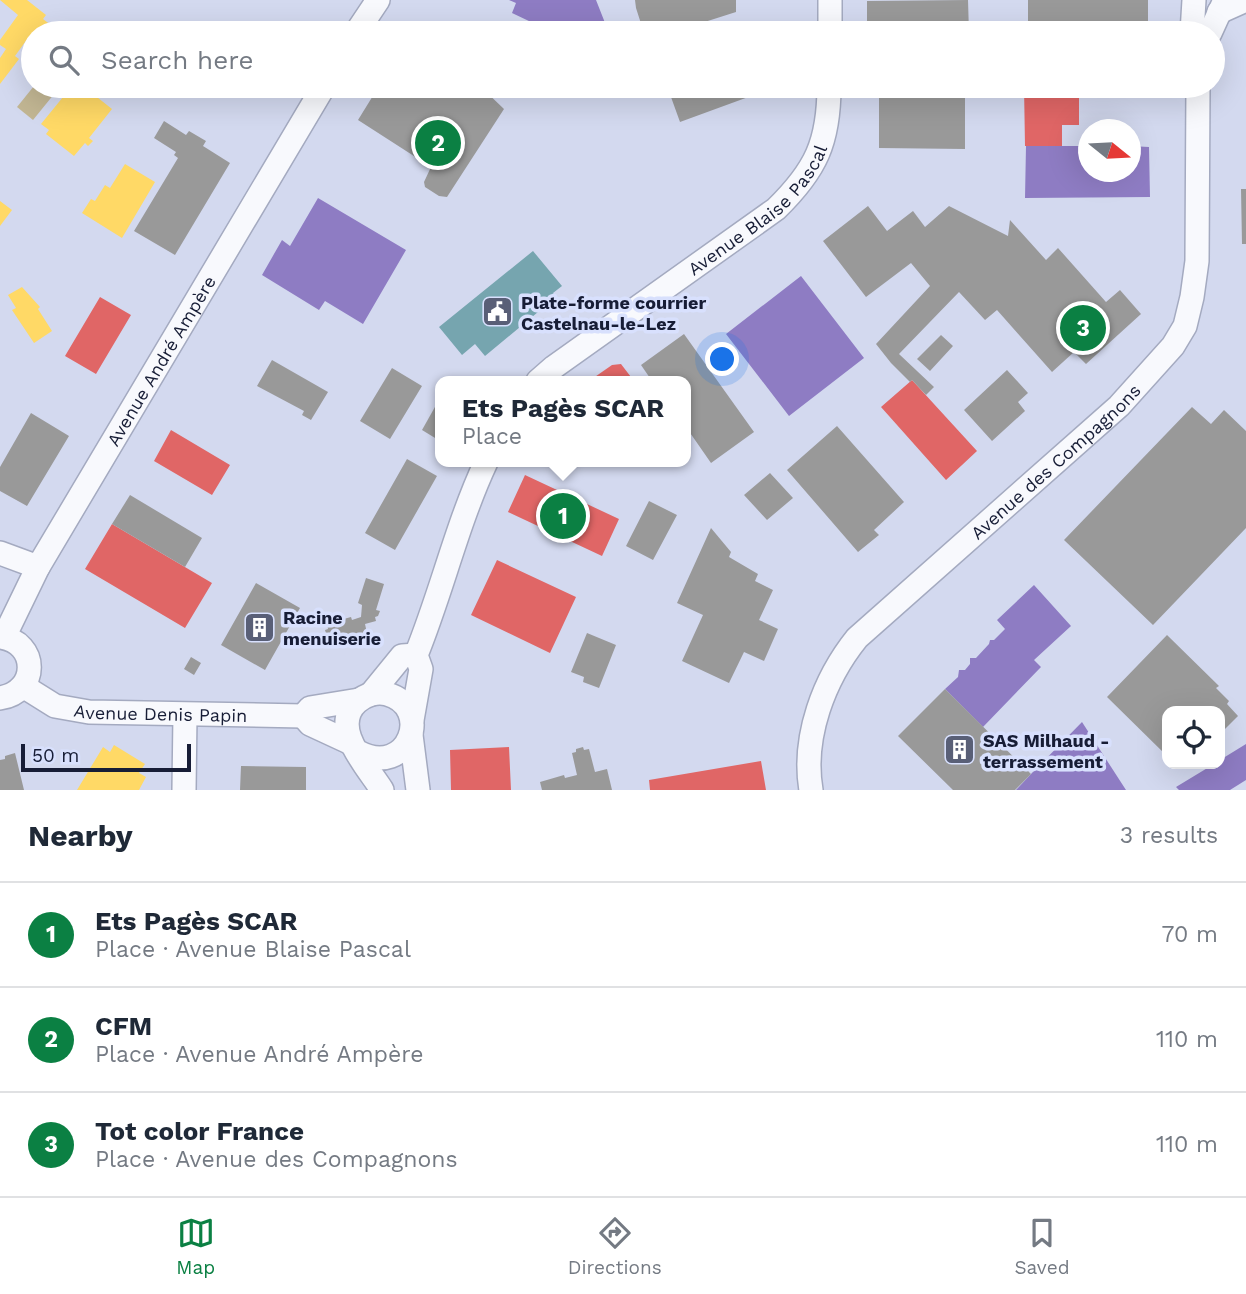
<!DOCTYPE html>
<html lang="en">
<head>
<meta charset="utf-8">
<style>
	:root { --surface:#fff; --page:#f6f6f7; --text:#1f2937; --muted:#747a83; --line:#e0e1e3; --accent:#0b8043 }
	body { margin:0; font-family:"Work Sans",sans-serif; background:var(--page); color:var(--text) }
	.controls { position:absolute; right:21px; bottom:21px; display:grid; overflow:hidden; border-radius:14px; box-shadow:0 7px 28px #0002 }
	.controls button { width:63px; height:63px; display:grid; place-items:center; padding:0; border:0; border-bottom:2px solid var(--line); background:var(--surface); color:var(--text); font:35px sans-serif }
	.compass { position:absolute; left:1078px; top:119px; width:63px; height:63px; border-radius:50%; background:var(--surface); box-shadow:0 7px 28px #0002; rotate:108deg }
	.scale { position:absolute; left:21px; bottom:18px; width:170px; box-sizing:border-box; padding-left:7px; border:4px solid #171d36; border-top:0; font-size:19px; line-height:24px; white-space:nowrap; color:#171d36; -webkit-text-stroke:5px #d8e0fd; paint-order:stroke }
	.you { position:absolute; left:723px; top:360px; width:24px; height:24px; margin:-18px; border:5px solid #fff; border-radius:50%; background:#1a73e8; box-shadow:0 0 0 10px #1a73e833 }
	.badge { display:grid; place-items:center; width:46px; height:46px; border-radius:50%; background:var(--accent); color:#fff; font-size:23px; font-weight:700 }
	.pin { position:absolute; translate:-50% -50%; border:4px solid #fff; box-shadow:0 2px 7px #0006 }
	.popup { position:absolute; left:435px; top:376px; width:256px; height:91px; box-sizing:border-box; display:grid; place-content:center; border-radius:14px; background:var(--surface); filter:drop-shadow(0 2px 5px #0005); font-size:23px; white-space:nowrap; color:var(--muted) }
	.popup b { font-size:26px; color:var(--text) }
	.popup::after { content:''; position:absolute; left:50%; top:100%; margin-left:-14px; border:14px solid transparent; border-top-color:var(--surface) }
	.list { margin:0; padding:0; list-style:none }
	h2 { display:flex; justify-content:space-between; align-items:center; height:91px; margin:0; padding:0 28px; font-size:30px }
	h2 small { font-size:23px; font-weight:400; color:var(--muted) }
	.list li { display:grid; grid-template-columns:46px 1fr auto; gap:21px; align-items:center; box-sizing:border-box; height:105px; padding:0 28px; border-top:2px solid var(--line) }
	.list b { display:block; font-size:26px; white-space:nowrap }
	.list p { margin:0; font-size:23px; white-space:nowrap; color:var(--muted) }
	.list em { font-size:23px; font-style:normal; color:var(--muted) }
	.icon { flex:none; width:38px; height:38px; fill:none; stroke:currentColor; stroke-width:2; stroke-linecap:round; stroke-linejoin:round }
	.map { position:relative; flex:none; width:1246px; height:790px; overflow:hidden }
	.search { position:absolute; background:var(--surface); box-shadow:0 7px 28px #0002; left:21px; right:21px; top:21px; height:77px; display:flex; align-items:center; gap:18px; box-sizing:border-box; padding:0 24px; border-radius:38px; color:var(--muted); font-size:26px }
	.sheet { height:406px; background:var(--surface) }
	nav { display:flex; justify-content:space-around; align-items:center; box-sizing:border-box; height:98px; border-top:2px solid var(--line); background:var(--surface); font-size:19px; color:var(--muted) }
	nav a { display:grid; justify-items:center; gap:4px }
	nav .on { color:var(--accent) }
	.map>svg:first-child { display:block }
</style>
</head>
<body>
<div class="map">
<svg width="1246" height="790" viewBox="0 0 1246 790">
	<rect width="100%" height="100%" fill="#d3d9ef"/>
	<!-- water -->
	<path fill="#c2b693" d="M34,86H56L59,88L33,120L17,107Z"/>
	<!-- homes -->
	<path fill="#ffd966" d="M0,0H27L46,15L43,19L57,30L54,33H33V42L28,38L15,56L19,59L0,84V58L6,49L0,45V40L18,15Z
		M72,86H83L112,109L89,138L93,141L88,146L85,143L74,156L46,134L49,130L41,124Z
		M125,164L155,182L122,238L82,213L91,199L95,201L105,185L110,188Z
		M0,201L12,210L0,226Z
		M22,287L40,307L38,309L52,331L34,343L12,310L16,308L8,295Z
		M114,745L145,764L139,773L146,777L139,790H77L103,747L110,752Z"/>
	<!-- shops -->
	<path fill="#e06666" d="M1024,86H1079V125H1062V146H1025Z
		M100,297L131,315L96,374L65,356Z
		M621,364L634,381H589L612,365Z
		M912,380L977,451L946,480L881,407Z
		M171,430L230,465L212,495L154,461Z
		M525,475L619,519L602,556L508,512Z
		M112,524L212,583L185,628L85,569Z
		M497,560L576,597L550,653L471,615Z
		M509,747L511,790H451L450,750Z
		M761,761L766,790H650L649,780Z"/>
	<!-- offices -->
	<path fill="#8e7cc3" d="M509,0H596L609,33H535L531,22L512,13L516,3Z
		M1026,146H1088V172H1130V146L1149,147L1150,197L1025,198Z
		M318,198L406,250L363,324L325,301L319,310L262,275L282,240L290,246Z
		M801,276L864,358L789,416L726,334Z
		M1034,585L1071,626L1034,660L1041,667L983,727L945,689L958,677L959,670H965L970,664V658H976L989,644L990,640H994L1005,629L997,620Z
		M1082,722L1126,790H1016L1031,774Z
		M1246,744V780L1230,790H1179L1176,787L1214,764H1220V760Z"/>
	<!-- public -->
	<path fill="#76a5af" d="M533,251L562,286L553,293L556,297L485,356L475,344L462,355L439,327Z"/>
	<!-- industry -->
	<path fill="#999" d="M635,0H736V12L670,33H644L636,8Z
		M968,0L969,33H867V1Z
		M1028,0H1148V33H1028Z
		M379,86H480L504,109L447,197L439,196L425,187L424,182L431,167L358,120Z
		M667,86H778L680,122Z
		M879,86H965V149L879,148Z
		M164,121L186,135L189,131L206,141L203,146L230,163L175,255L134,231L178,158L174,155L176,152L154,138Z
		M1241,189H1246V244H1242Z
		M868,206L887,231L913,211L925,227L949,206L1008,236L1010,220L1046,260L1058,248L1106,302L1120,290L1141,314L1086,364L1074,352L1052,372L997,310L985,320L959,292L899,354L934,387L926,395L912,380L910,382L891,363L876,344L930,286L911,263L866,297L823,241Z
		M684,334L754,432L711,463L686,427V381H652L641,365Z
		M941,335L953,346L930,371L917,359Z
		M272,360L328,392L311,420L302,415L304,411L257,386Z
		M392,368L422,386L390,439L360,421Z
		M1007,370L1028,393L1018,402L1025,411L992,441L964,410Z
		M440,398V441L422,430Z
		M1192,407L1211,424L1224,410L1246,431V528L1153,625L1064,540Z
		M31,413L69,436L27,506L0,491V467Z
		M837,426L904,502L874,530L879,535L858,552L787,470Z
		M407,459L437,476L395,550L365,533Z
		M770,473L793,498L767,520L744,495Z
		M130,495L202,538L185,567L112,524Z
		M649,501L677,515L653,560L626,546Z
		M711,528L731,552L729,557L758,574L755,581L773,590L759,620L778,629L764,661L744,652L729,683L682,661L703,615L677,603Z
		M366,578L384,584L376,610L380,611L378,616L375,617L376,621L365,624L368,638L356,641L353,633L328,640L325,630L328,629L326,620L339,617L340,620L351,617L352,620L361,617L362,605L358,603Z
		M256,583L300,608L265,670L221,645Z
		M587,633L616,645L599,688L583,682L584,677L571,672Z
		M1167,635L1219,686L1216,688L1229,701L1227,704L1238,716L1220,734V711H1167V756L1107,697Z
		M191,657L201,663L194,675L184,669Z
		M945,689L1031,774L1015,790H953L898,736Z
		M583,747L584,750L589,749L595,772L607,769L612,790H542L540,782L564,775L565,778L577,775L572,753L576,752V749Z
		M15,753L24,790H0V760L5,759V756Z
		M241,766L306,767V790H240Z"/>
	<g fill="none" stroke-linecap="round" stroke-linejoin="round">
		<defs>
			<g id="minor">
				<path d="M1219,12L1246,0"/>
				<path d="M356,33L378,0"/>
				<path d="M830,33V0"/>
				<path d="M1192,33L1194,0"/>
				<path d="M1210,33L1225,0"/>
				<path id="s1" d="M538,381L554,367L776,209C816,170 829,142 829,86"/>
				<path d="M0,553L38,567"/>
				<path d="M0,637C39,642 39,692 0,698"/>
				<path id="s2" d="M4,637L38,567L324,86"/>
				<path id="s3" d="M23,686L55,706L89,712L303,716L310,708L359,700"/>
				<path d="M371,694L402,656L416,655"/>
				<path d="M303,716L310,724L351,743"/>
				<path d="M412,720L421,669L416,655C442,591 457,524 486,462"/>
				<path d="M411,735L418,790"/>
				<path d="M358,752C409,779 434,707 387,694C377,691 365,695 357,702C329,727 367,766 382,790"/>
				<path d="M184,790L185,715"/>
				<path id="s4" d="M811,790C802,737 824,679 857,638L1119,406L1173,346L1185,326L1192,297L1197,261L1198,86"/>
			</g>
		</defs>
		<!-- minor casing -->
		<use href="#minor" stroke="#a4aac0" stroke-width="26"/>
		<!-- minor -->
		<use href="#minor" stroke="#f8f9fd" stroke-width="23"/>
	</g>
	<!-- icons -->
	<defs>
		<symbol id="civic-square" viewBox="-11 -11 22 22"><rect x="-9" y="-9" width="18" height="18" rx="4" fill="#595f77" stroke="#d8e0fd"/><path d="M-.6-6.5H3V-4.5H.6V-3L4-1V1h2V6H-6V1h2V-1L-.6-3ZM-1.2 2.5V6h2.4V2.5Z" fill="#fff"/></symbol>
		<symbol id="building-square" viewBox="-11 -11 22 22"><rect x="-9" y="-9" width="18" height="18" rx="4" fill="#595f77" stroke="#d8e0fd"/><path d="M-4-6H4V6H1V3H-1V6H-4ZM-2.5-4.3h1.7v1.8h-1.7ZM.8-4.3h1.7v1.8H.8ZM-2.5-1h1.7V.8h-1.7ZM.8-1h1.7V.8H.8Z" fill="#fff"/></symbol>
	</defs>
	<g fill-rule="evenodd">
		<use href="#civic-square" x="480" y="294" width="35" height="35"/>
		<use href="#building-square" x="242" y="610" width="35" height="35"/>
		<use href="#building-square" x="942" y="732" width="35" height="35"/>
	</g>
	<g text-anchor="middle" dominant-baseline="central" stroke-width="7" stroke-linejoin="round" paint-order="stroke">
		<!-- street labels -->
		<g font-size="18" fill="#171d36" stroke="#d8e0fd">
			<text stroke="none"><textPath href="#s1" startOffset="280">Avenue Blaise Pascal</textPath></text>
			<text stroke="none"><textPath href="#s2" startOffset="318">Avenue André Ampère</textPath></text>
			<text stroke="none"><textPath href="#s4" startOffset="429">Avenue des Compagnons</textPath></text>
			<text stroke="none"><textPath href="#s3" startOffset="144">Avenue Denis Papin</textPath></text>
		</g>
		<!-- poi labels -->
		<g font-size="18" font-weight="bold" fill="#171d36" stroke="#d8e0fd" text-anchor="start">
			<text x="521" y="302">Plate-forme courrier<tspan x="521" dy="21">Castelnau-le-Lez</tspan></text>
			<text x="283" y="617">Racine<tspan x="283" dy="21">menuiserie</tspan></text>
			<text x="983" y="740">SAS Milhaud -<tspan x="983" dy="21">terrassement</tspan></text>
		</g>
	</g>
</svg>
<div class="controls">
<button><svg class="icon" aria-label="locate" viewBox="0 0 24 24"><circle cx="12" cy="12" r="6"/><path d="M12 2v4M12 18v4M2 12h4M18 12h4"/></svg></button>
</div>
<svg class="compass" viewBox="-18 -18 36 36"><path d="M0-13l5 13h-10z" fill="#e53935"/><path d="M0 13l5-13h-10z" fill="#747a83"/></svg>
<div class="scale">50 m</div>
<div class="you"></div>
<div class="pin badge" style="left:563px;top:516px">1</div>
<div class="popup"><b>Ets Pagès SCAR</b>Place</div>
<div class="pin badge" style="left:438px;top:143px">2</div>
<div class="pin badge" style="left:1083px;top:328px">3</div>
<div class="search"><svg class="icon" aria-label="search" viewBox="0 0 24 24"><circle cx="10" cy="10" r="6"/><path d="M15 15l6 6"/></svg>Search here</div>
</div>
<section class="sheet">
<h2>Nearby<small>3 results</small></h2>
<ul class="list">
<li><span class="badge">1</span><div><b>Ets Pagès SCAR</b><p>Place · Avenue Blaise Pascal</p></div><em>70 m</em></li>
<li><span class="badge">2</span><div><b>CFM</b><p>Place · Avenue André Ampère</p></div><em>110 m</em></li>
<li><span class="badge">3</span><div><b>Tot color France</b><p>Place · Avenue des Compagnons</p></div><em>110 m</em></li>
</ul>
</section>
<nav>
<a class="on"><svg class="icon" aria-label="map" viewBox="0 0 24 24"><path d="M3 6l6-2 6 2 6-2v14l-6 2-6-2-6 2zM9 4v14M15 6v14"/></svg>Map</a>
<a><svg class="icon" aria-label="directions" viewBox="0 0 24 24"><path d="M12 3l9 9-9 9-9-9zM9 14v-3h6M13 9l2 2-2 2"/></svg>Directions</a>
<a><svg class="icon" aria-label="saved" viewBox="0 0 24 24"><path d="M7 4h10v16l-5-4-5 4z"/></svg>Saved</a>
</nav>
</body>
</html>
